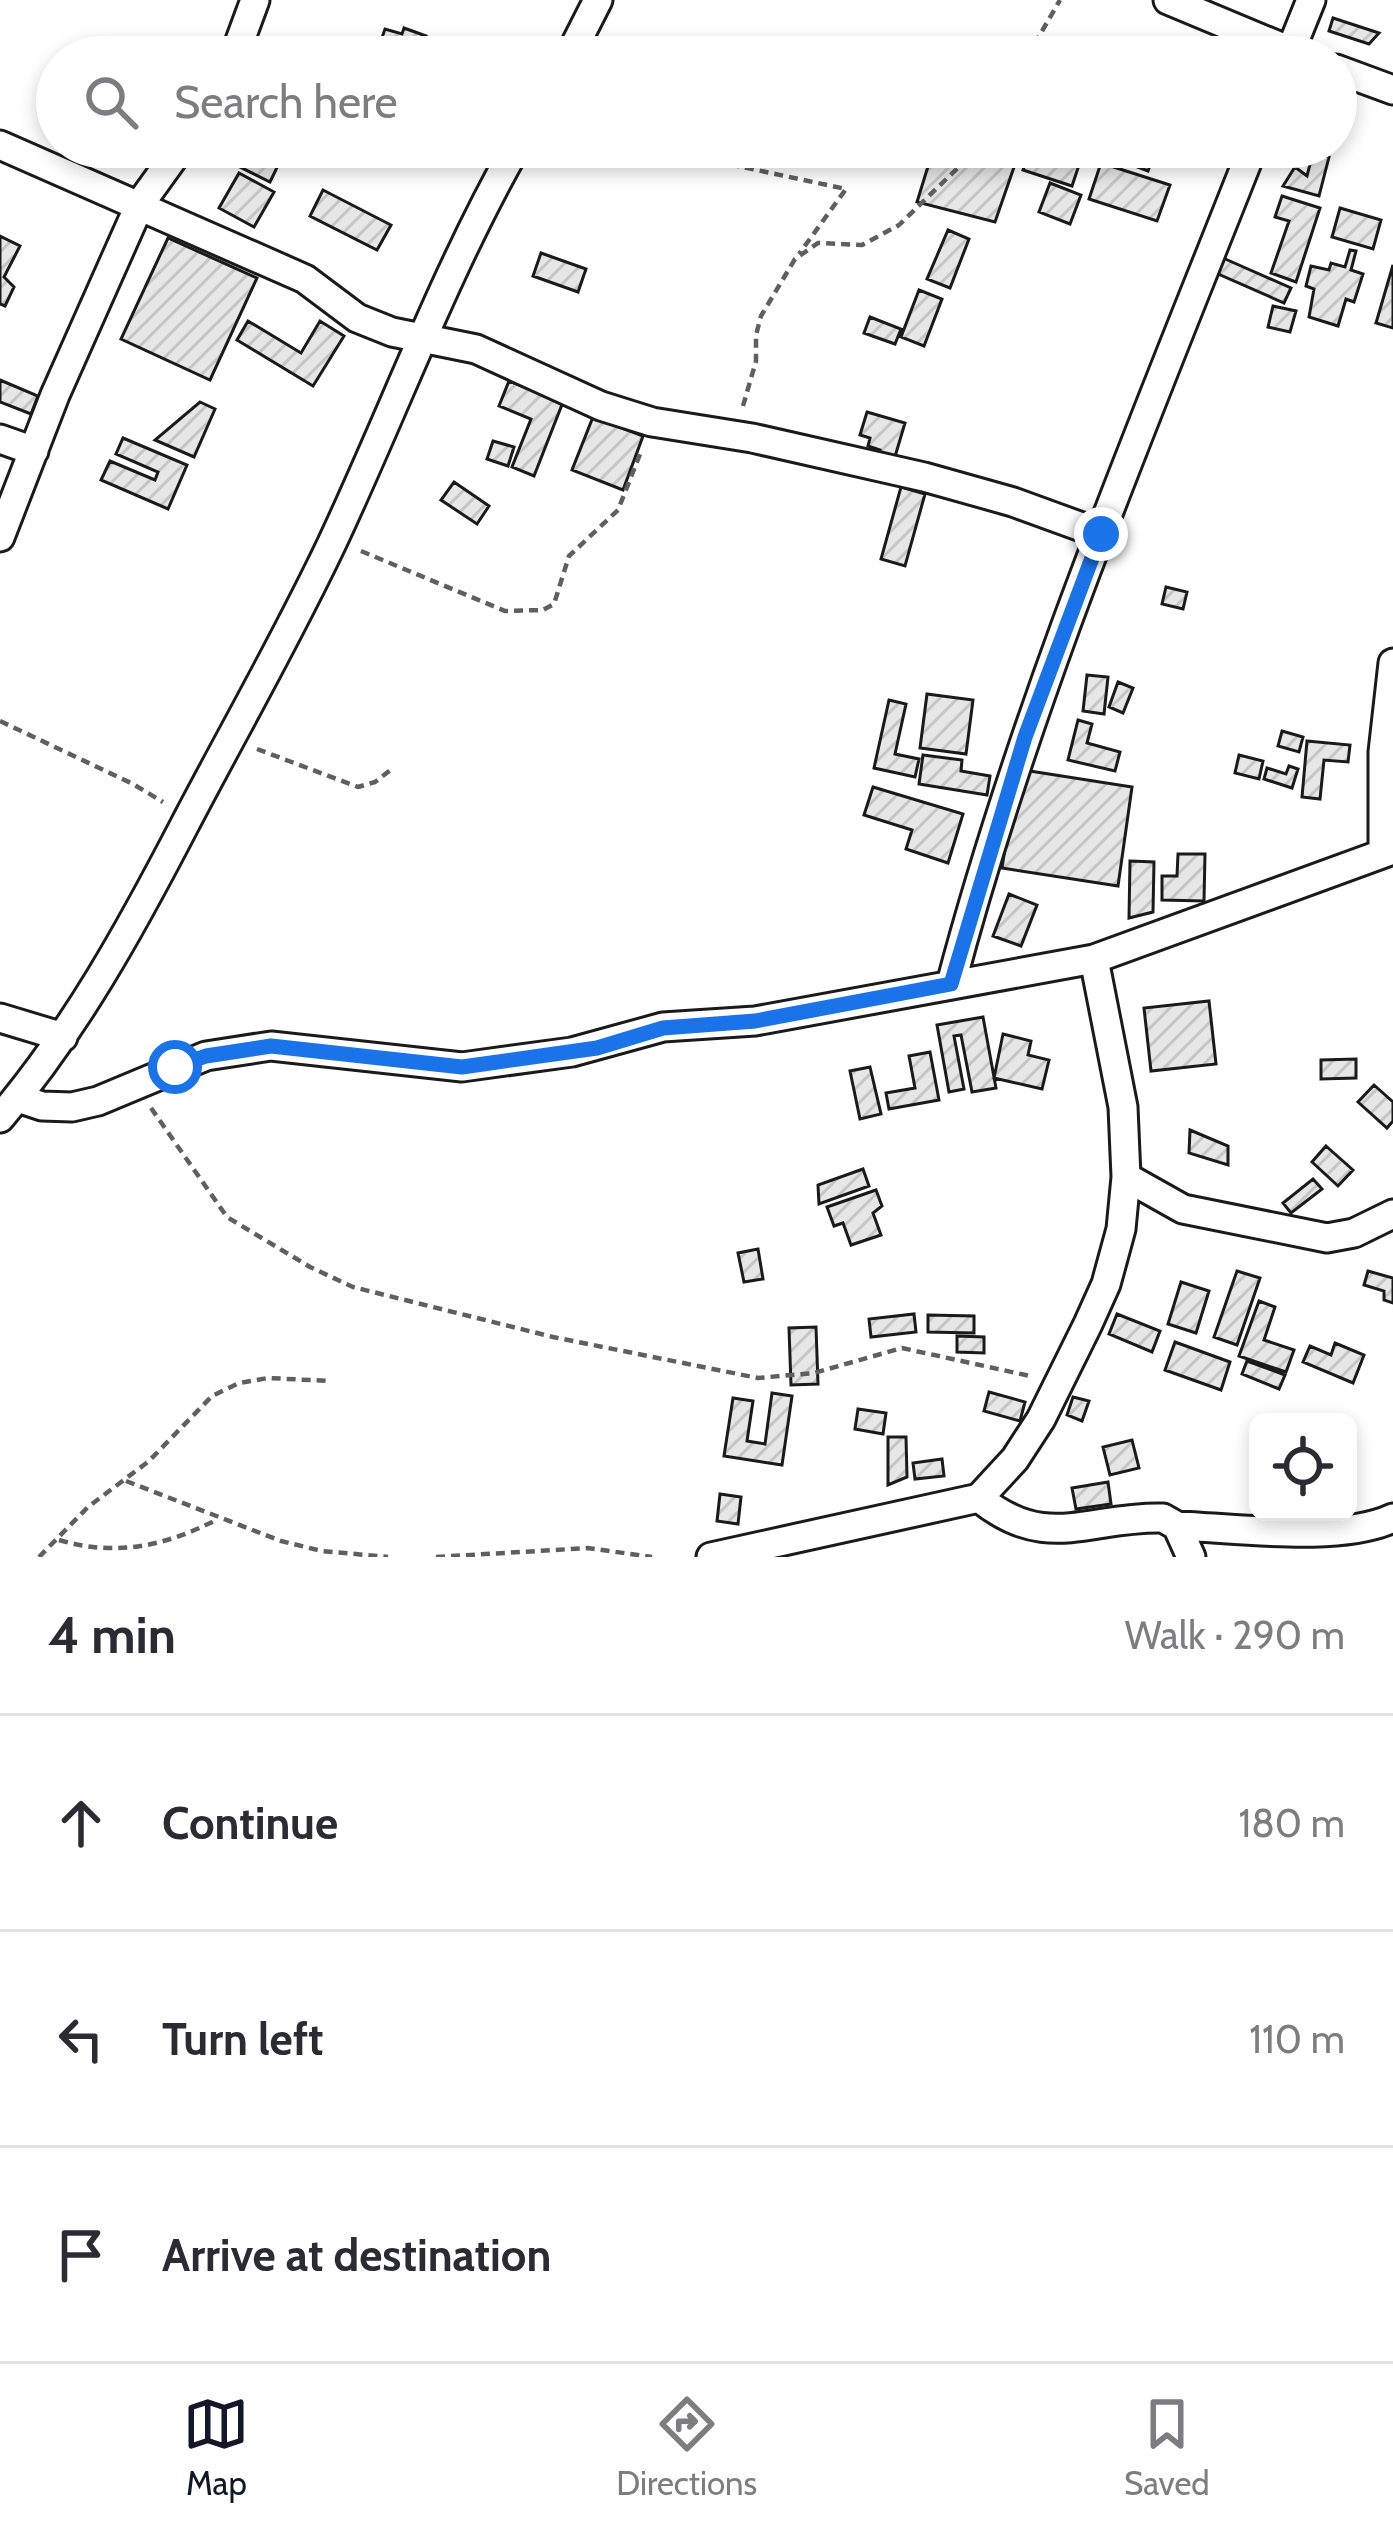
<!DOCTYPE html>
<html lang="en">
<head>
<meta charset="utf-8">
<style>
	:root { --surface:#fff; --page:#f7f7f7; --text:#2b2b33; --muted:#7c7c81; --line:#e1e1e2; --accent:#111827 }
	body { margin:0; font-family:Cabin,sans-serif; background:var(--page); color:var(--text) }
	.controls { position:absolute; right:36px; bottom:36px; display:grid; overflow:hidden; border-radius:18px; box-shadow:0 6px 18px #0003 }
	.controls button { width:108px; height:108px; display:grid; place-items:center; padding:0; border:0; border-bottom:3px solid var(--line); background:var(--surface); color:var(--text); font:60px sans-serif }
	.stop { position:absolute; width:36px; height:36px; margin:-27px; border:9px solid #1a73e8; border-radius:50%; background:#fff }
	.stop.end { background:#1a73e8; border-color:#fff; box-shadow:0 3px 12px #0008 }
	.list { margin:0; padding:0; list-style:none }
	h2 { display:flex; justify-content:space-between; align-items:center; height:156px; margin:0; padding:0 48px; font-size:51px }
	h2 small { font-size:39px; font-weight:400; color:var(--muted) }
	.list li { display:grid; grid-template-columns:78px 1fr auto; gap:36px; align-items:center; box-sizing:border-box; height:216px; padding:0 48px; border-top:3px solid var(--line) }
	.list b { display:block; font-size:45px; white-space:nowrap }
	.list em { font-size:39px; font-style:normal; color:var(--muted) }
	.icon { flex:none; width:66px; height:66px; fill:none; stroke:currentColor; stroke-width:2; stroke-linecap:round; stroke-linejoin:round }
	.map { position:relative; flex:none; width:1393px; height:1557px; overflow:hidden }
	.search { position:absolute; background:var(--surface); box-shadow:0 6px 18px #0003; left:36px; right:36px; top:36px; height:132px; display:flex; align-items:center; gap:30px; box-sizing:border-box; padding:0 42px; border-radius:66px; color:var(--muted); font-size:45px }
	.sheet { height:804px; background:var(--surface) }
	nav { display:flex; justify-content:space-around; align-items:center; box-sizing:border-box; height:168px; border-top:3px solid var(--line); background:var(--surface); font-size:33px; color:var(--muted) }
	nav a { display:grid; justify-items:center; gap:6px }
	nav .on { color:var(--accent) }
	.map>svg:first-child { display:block }
</style>
</head>
<body>
<div class="map">
<svg width="1393" height="1557" viewBox="0 0 1393 1557">
	<defs>
		<pattern id="building-hatch" width="6" height="6" patternUnits="userSpaceOnUse" patternTransform="scale(3)"><rect width="6" height="6" fill="#e6e6e6"/><path d="M-1 1l2-2M0 6l6-6M5 7l2-2" fill="none" stroke="#c5c5c5"/></pattern>
	</defs>
	<rect width="100%" height="100%" fill="#fff"/>
	<!-- building -->
	<path fill="url(#building-hatch)" stroke="#1a1a1a" stroke-width="3" d="M1333,18L1379,33L1369,44L1329,31Z
		M404,28L426,36L418,57L376,55L385,29L402,34Z
		M967,44L1012,57H962Z
		M245,147H287L270,182L236,165Z
		M934,147H1021L995,222L917,202Z
		M1031,147H1085L1072,186L1023,170Z
		M1109,147L1152,160L1148,171L1106,155Z
		M1313,152L1329,157L1319,196L1283,186L1295,167L1307,176Z
		M1101,163L1170,185L1157,221L1089,199Z
		M239,173L274,192L254,227L219,208Z
		M1050,183L1081,195L1070,224L1039,212Z
		M323,190L391,225L377,250L310,216Z
		M1282,196L1320,208L1296,282L1271,273L1289,221L1275,217Z
		M1340,208L1381,220L1373,249L1332,237Z
		M948,230L969,239L950,288L927,279Z
		M0,236L20,246L4,277L14,287L5,306L0,304Z
		M168,238L257,278L210,380L121,339Z
		M1350,250L1356,251L1351,270L1363,274L1354,302L1346,299L1338,326L1309,317L1314,289L1306,286L1311,266L1329,270L1331,263L1345,267Z
		M541,253L586,269L578,292L533,276Z
		M1223,258L1291,288L1284,303L1216,273Z
		M1393,265V328L1376,323Z
		M919,290L942,299L924,346L901,337Z
		M1273,306L1296,311L1290,332L1268,327Z
		M870,317L901,329L895,344L864,333Z
		M248,321L301,353L320,321L344,336L313,386L237,340Z
		M0,380L38,396L31,414L0,402Z
		M509,381L563,402L534,476L512,467L531,419L499,406Z
		M200,402L215,409L194,457L155,440Z
		M867,412L905,423L891,470L876,466L880,450L868,446L870,438L860,435Z
		M593,417L643,436L623,490L572,470Z
		M123,438L187,465L168,509L101,480L110,461L155,480L158,472L116,454Z
		M493,441L514,447L508,466L487,459Z
		M454,482L489,506L477,524L441,500Z
		M901,487L925,494L905,566L881,559Z
		M1166,587L1187,592L1183,609L1162,604Z
		M1087,675L1108,677L1104,714L1083,711Z
		M1118,682L1133,688L1123,713L1109,707Z
		M927,694L973,700L966,754L920,748Z
		M889,700L906,704L895,754L919,759L915,777L874,768Z
		M1078,720L1092,724L1087,743L1120,752L1115,771L1068,760Z
		M1282,731L1303,737L1299,752L1278,746Z
		M1307,741L1350,745L1348,762L1324,760L1320,799L1302,797Z
		M923,755L962,760L961,771L990,776L987,795L919,784Z
		M1239,755L1263,761L1259,779L1235,773Z
		M1289,766L1298,769L1292,788L1264,779L1267,768L1286,774Z
		M1017,769L1132,787L1118,886L1002,868Z
		M873,787L963,814L948,863L906,849L912,830L864,815Z
		M1178,854H1205L1204,901L1162,900V876H1177Z
		M1130,861L1154,862L1153,912L1129,918Z
		M1009,894L1037,905L1021,946L993,936Z
		M1209,1001L1216,1064L1151,1071L1144,1008Z
		M983,1017L996,1088L972,1092L961,1035L954,1036L964,1089L949,1092L937,1025Z
		M1003,1034L1031,1041L1028,1055L1049,1060L1042,1089L994,1078Z
		M930,1052L939,1100L889,1109L886,1093L915,1088L909,1056Z
		M1356,1059V1078L1321,1079V1060Z
		M870,1067L881,1114L860,1119L850,1071Z
		M1374,1085L1393,1102V1121L1387,1128L1358,1102Z
		M1190,1130L1228,1146V1165L1189,1153Z
		M1326,1146L1353,1170L1338,1186L1312,1162Z
		M863,1169L869,1186L819,1204L818,1185Z
		M1313,1179L1322,1189L1291,1213L1283,1203Z
		M876,1190L882,1206L873,1213L881,1235L851,1245L843,1223L834,1226L827,1207Z
		M758,1249L763,1279L744,1282L738,1253Z
		M1237,1271L1260,1278L1237,1345L1214,1337Z
		M1368,1271L1393,1278V1303L1384,1300V1291L1364,1285Z
		M1181,1282L1209,1291L1196,1333L1168,1324Z
		M1259,1301L1275,1307L1264,1340L1294,1350L1286,1372L1239,1356Z
		M914,1314L916,1332L871,1337L869,1319Z
		M1117,1314L1160,1331L1152,1352L1109,1334Z
		M928,1315L974,1316V1333L928,1332Z
		M816,1327L818,1384L791,1385L789,1328Z
		M957,1336L984,1337V1353L957,1352Z
		M1175,1342L1230,1362L1221,1390L1165,1370Z
		M1335,1343L1364,1355L1353,1383L1303,1362L1310,1346L1331,1355Z
		M1247,1361L1285,1375L1279,1389L1242,1374Z
		M989,1392L1025,1402L1020,1421L984,1411Z
		M772,1393L792,1396L782,1465L724,1456L733,1398L753,1401L747,1441L765,1444Z
		M1073,1397L1089,1401L1082,1421L1067,1415Z
		M858,1409L886,1413L883,1434L855,1429Z
		M888,1437H906L907,1477L888,1485Z
		M1132,1440L1139,1468L1110,1475L1103,1447Z
		M942,1459L944,1476L915,1479L913,1463Z
		M1108,1482L1111,1504L1076,1509L1072,1488Z
		M720,1494L741,1497L738,1524L717,1521Z"/>
	<g fill="none" stroke-linecap="round" stroke-linejoin="round">
		<defs>
			<path id="minor" d="M1168,0L1305,57
				M234,57L255,0
				M569,57L598,0
				M1288,57L1311,0
				M1336,69L1393,90
				M0,145L305,279L357,318L392,332L476,349L601,406L652,422L752,438L924,477L1013,502L1101,534
				M0,439L34,451
				M0,537L55,395L140,204L181,147
				M1383,853V752L1393,663
				M951,984C1027,697 1144,423 1253,147
				M0,1018L63,1037
				M18,1098L42,1106L72,1107L98,1101L206,1056L271,1046L462,1067L572,1052L663,1027L755,1021L1094,959L1393,850
				M0,1118C75,1030 131,928 184,826C233,732 286,640 332,543C394,411 444,274 516,147
				M1126,1177L1183,1209L1327,1238L1354,1233L1393,1214
				M979,1498C1047,1553 1088,1516 1163,1518L1177,1526L1191,1557
				M1177,1526C1237,1528 1340,1543 1393,1518
				M711,1557L979,1498L1015,1459L1041,1419L1088,1324L1106,1284L1121,1229L1126,1177L1123,1107L1094,959"/>
		</defs>
		<!-- minor casing -->
		<use href="#minor" stroke="#1a1a1a" stroke-width="33"/>
		<!-- path -->
		<path stroke="#5f5f5f" stroke-width="4.5" stroke-dasharray="9 6" stroke-linecap="butt" d="M1027,57L1060,0
			M673,147L705,159L846,189L799,254
			M743,406L756,361V335L761,316L795,259L818,243L862,245L899,225L968,158L975,147
			M361,551L505,611L543,610L554,604L569,556L618,510L642,449
			M0,721L133,784L163,802
			M257,749L358,787L375,782L393,768
			M151,1108L227,1217L310,1267L353,1287L553,1337L758,1378L814,1373L902,1348L1030,1376
			M126,1481L281,1541L322,1551L388,1557
			M59,1540C116,1557 166,1546 218,1519
			M39,1557L88,1507L149,1461L212,1396L239,1383L268,1378L330,1381
			M436,1557L588,1548L652,1557"/>
		<!-- minor -->
		<use href="#minor" stroke="#fff" stroke-width="27"/>
	</g>
	<g fill="none" stroke-linecap="round" stroke-linejoin="round">
		<!-- route -->
		<path stroke="#1a73e8" stroke-width="15" d="M175,1067L206,1056L271,1046L462,1067L597,1048L663,1028L755,1021L951,984L1025,737L1101,534"/>
	</g>
</svg>
<div class="controls">
<button><svg class="icon" aria-label="locate" viewBox="0 0 24 24"><circle cx="12" cy="12" r="6"/><path d="M12 2v4M12 18v4M2 12h4M18 12h4"/></svg></button>
</div>
<div class="stop" style="left:175px;top:1067px"></div>
<div class="stop end" style="left:1101px;top:534px"></div>
<div class="search"><svg class="icon" aria-label="search" viewBox="0 0 24 24"><circle cx="10" cy="10" r="6"/><path d="M15 15l6 6"/></svg>Search here</div>
</div>
<section class="sheet">
<h2>4 min<small>Walk · 290 m</small></h2>
<ul class="list">
<li><svg class="icon" aria-label="ahead" viewBox="0 0 24 24"><path d="M12 20V5M6 11l6-6 6 6"/></svg><div><b>Continue</b></div><em>180 m</em></li>
<li><svg class="icon" aria-label="left" viewBox="0 0 24 24"><path d="M17 20v-9H6M10 6l-5 5 5 5"/></svg><div><b>Turn left</b></div><em>110 m</em></li>
<li><svg class="icon" aria-label="arrive" viewBox="0 0 24 24"><path d="M6 21V4h12l-3 4 3 4H6"/></svg><div><b>Arrive at destination</b></div></li>
</ul>
</section>
<nav>
<a class="on"><svg class="icon" aria-label="map" viewBox="0 0 24 24"><path d="M3 6l6-2 6 2 6-2v14l-6 2-6-2-6 2zM9 4v14M15 6v14"/></svg>Map</a>
<a><svg class="icon" aria-label="directions" viewBox="0 0 24 24"><path d="M12 3l9 9-9 9-9-9zM9 14v-3h6M13 9l2 2-2 2"/></svg>Directions</a>
<a><svg class="icon" aria-label="saved" viewBox="0 0 24 24"><path d="M7 4h10v16l-5-4-5 4z"/></svg>Saved</a>
</nav>
</body>
</html>
